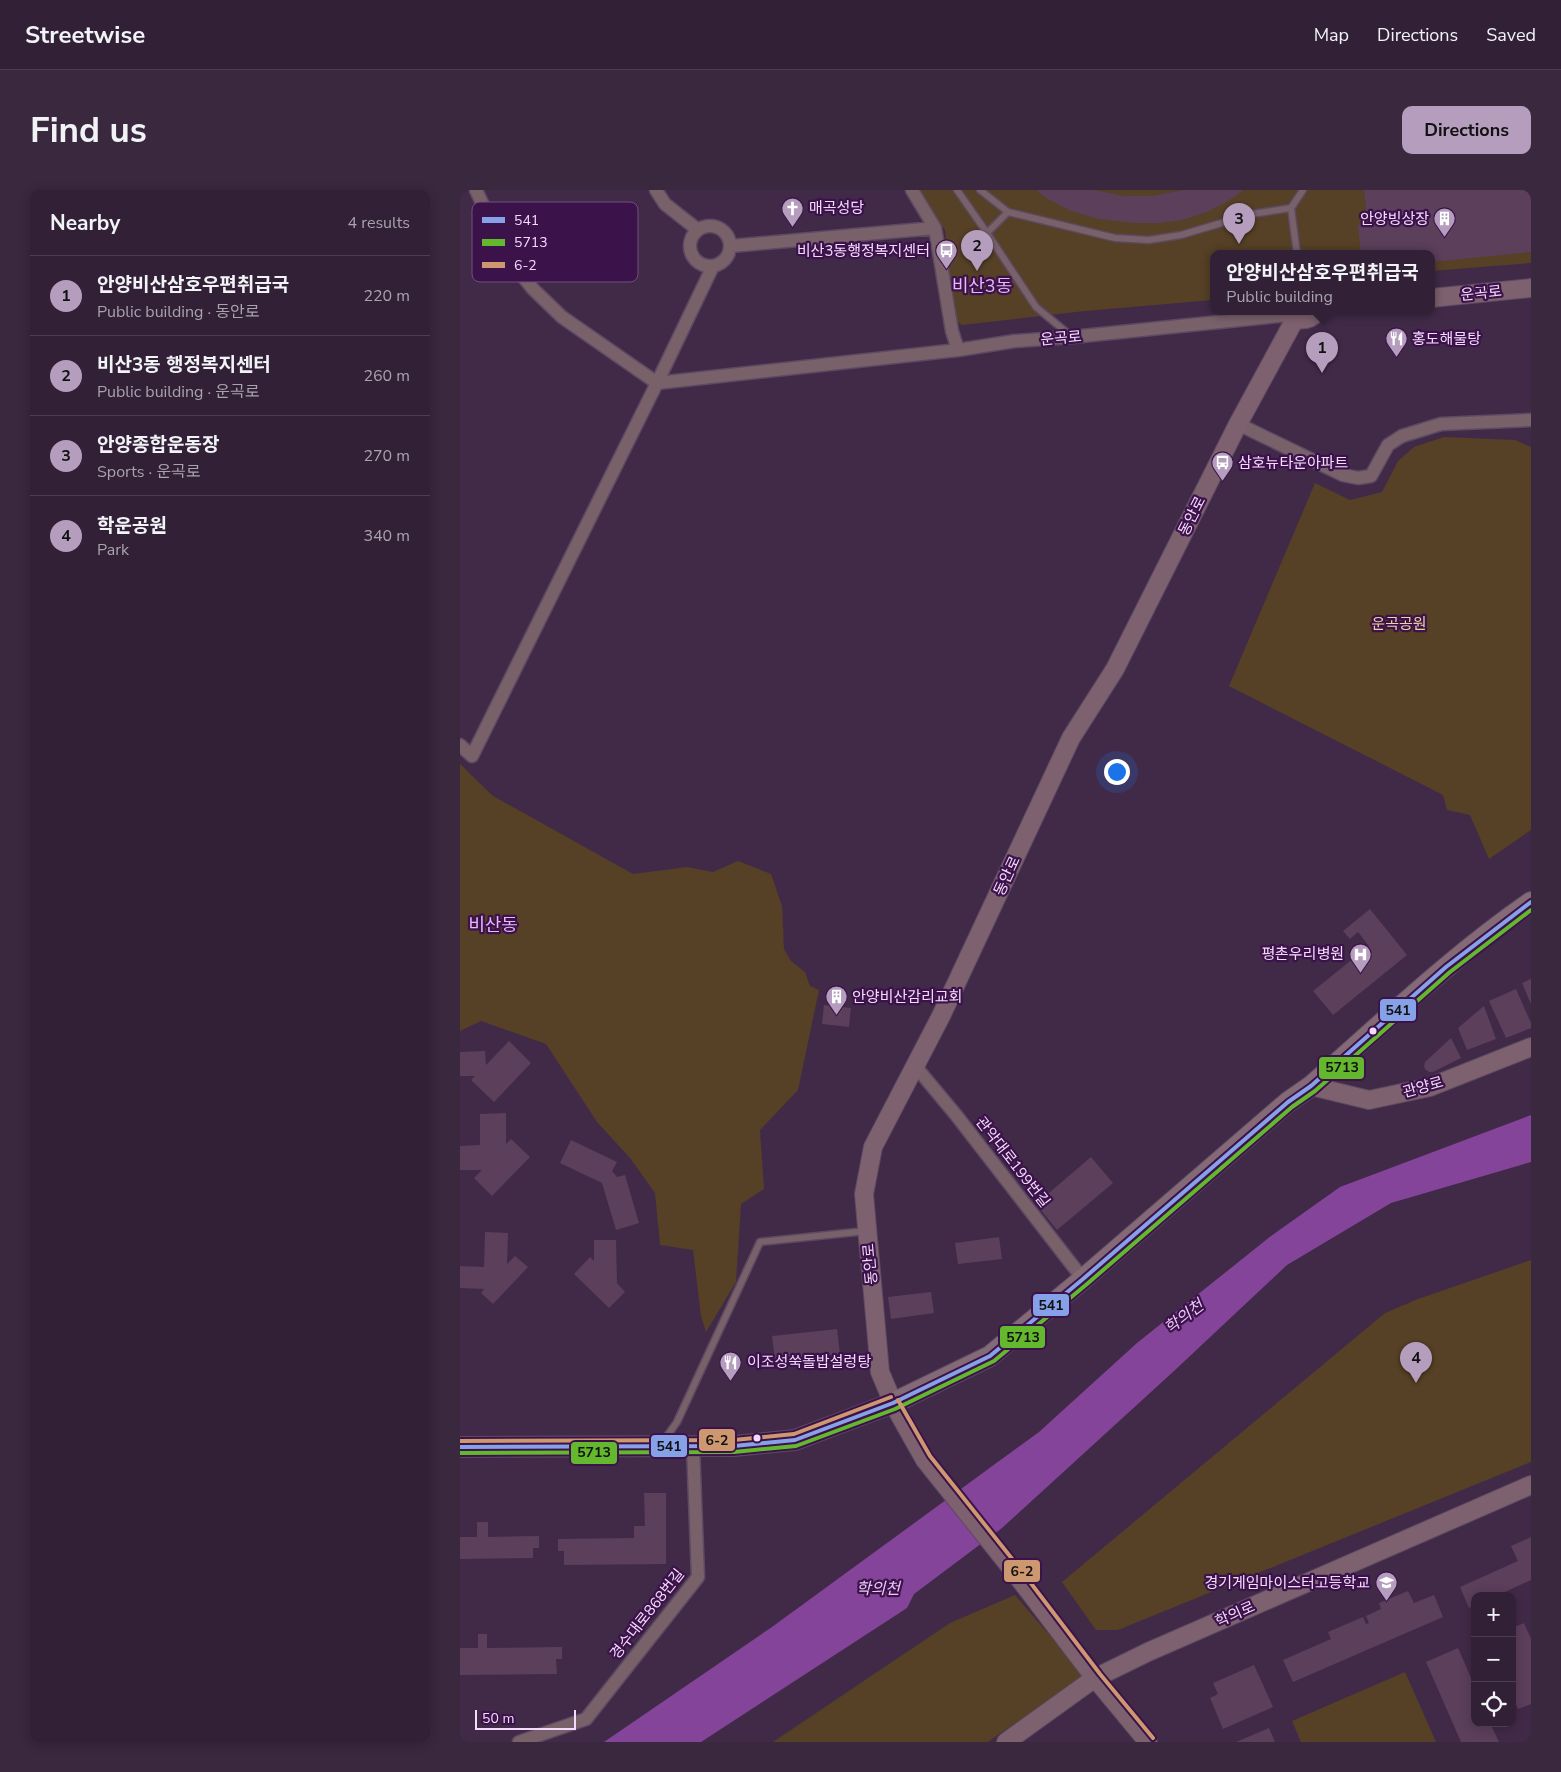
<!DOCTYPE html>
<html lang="en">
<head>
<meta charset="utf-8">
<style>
	:root { --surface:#312036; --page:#39283e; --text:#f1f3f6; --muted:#a8a3ad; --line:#4c3e51; --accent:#b59dbe }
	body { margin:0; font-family:"Nunito Sans","Noto Sans KR",sans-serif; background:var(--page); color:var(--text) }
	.controls { position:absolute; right:15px; bottom:15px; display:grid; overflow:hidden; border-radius:10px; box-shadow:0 2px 12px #0003 }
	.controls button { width:45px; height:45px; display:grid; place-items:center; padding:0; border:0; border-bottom:1px solid var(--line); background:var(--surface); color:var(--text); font:25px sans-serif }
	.scale { position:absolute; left:15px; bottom:12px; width:101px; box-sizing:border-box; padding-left:5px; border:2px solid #f4dbfd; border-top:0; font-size:14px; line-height:18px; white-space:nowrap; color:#f4dbfd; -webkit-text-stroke:4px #3c124a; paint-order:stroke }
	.you { position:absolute; left:656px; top:581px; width:18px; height:18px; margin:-12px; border:4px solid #fff; border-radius:50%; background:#1a73e8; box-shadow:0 0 0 8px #1a73e833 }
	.badge { display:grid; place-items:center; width:32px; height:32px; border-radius:50%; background:var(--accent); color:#111; font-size:16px; font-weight:700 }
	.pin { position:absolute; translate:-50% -41px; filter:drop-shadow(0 1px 2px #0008) }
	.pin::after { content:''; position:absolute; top:26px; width:18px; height:15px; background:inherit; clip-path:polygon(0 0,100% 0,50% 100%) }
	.popup { position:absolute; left:750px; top:60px; width:225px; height:65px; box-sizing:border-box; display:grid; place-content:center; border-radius:10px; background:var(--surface); filter:drop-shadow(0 1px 4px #0005); font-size:16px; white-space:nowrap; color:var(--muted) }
	.popup b { font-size:19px; color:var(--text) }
	.popup::after { content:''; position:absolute; left:50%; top:100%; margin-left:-10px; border:10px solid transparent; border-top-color:var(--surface) }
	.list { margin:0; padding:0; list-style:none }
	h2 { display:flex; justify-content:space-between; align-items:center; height:65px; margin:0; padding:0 20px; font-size:21px }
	h2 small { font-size:16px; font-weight:400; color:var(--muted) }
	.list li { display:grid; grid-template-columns:32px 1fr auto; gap:15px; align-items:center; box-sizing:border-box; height:80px; padding:0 20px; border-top:1px solid var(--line) }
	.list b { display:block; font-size:19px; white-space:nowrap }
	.list p { margin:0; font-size:16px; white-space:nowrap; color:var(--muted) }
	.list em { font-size:16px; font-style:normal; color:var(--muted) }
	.icon { flex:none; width:28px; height:28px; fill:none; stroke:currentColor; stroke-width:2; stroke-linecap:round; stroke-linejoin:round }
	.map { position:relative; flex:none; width:1071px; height:1552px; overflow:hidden; border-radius:10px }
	header { display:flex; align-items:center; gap:30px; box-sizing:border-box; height:70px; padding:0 25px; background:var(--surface); border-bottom:1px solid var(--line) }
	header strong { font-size:24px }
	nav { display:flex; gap:28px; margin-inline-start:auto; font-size:18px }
	.intro { display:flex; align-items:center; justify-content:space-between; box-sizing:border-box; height:120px; padding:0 30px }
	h1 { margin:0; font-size:35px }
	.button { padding:12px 22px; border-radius:10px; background:var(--accent); color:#111; font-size:18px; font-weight:700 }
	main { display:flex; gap:30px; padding:0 30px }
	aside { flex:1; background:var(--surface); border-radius:10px; box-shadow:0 2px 12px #0003 }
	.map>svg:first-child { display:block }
</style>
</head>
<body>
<header>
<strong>Streetwise</strong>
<nav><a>Map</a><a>Directions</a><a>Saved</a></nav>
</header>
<div class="intro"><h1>Find us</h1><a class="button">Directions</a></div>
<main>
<aside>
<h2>Nearby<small>4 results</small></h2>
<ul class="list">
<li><span class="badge">1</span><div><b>안양비산삼호우편취급국</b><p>Public building · 동안로</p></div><em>220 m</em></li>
<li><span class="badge">2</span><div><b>비산3동 행정복지센터</b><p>Public building · 운곡로</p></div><em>260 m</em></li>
<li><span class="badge">3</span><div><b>안양종합운동장</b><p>Sports · 운곡로</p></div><em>270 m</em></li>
<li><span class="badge">4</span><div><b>학운공원</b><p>Park</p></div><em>340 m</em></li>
</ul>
</aside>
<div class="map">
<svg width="1071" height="1552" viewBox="0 0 1071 1552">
	<rect width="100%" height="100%" fill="#412a48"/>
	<!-- green -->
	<path fill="#564026" d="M458,0H1071V73L971,81V64H753V110L625,121L502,135L494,129L485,40Z
		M984,247L1055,250L1071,257V640L1029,669L1010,625L987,620L983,605L769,496L855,293L890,310L922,302L938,271L954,257Z
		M0,574L33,606L173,684L227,677L253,682L278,671L311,684L322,716L324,759L331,771L345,782L350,796L359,800L338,900L300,940L304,999L281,1014L276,1092L246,1142L241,1126L233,1060L200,1055L195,1003L170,968L137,932L86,854L21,831L0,841Z
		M1071,1070V1272L658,1440H636L602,1392L925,1123L958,1109Z
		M555,1405L624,1485L528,1552H313L490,1433Z
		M945,1482L976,1552H841L832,1531Z"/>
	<!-- water -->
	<path fill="#84449a" d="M1071,925V972L931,1013L827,1075L714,1181L542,1338L454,1404L447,1418L241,1552H144L312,1437L579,1242L677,1153L811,1046L880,997Z"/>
	<!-- building -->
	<path fill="#5c3f5b" d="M577,0H633L665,6H692L724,0H783L773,8L749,21L723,30L700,33H675L639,29L611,21L586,8Z
		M904,0H1071V62L971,72V64H901L898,35L908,34Z
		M910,719L947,765L873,825L853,801L909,756L898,742L890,749L883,741Z
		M1071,789V814L1062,793Z
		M1056,799L1071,833V838L1046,848L1029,811Z
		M364,815L391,818L389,837L362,834Z
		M1024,816L1036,849L1007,860L998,838Z
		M991,848L1001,868L973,882H969L966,880L964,877L965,872Z
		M49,851L71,873L34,912L11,890L15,886H0V862L25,861L26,875Z
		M46,923V954L51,949L70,967L32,1006L14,988L22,980H0V956L20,955V924Z
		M111,950L157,972L152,981L157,987L165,985L179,1033L156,1040L142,993L100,973Z
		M631,967L653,993L597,1040L576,1014Z
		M25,1042L48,1043L47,1074L55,1066L68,1077L33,1114L21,1103L24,1099L0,1098V1076L24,1077Z
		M539,1047L542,1069L498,1074L495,1053Z
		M134,1050H156L157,1093L165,1102L149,1118L114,1084L130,1067L134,1071Z
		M471,1102L474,1123L431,1129L428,1107Z
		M377,1139L380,1164L315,1171L312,1146Z
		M184,1303H206V1374L104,1375V1361H98V1349L174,1348V1336H185Z
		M17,1332H28V1347L79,1346V1358H73V1368L0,1369V1347H17Z
		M1071,1347V1390L1036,1406H1015V1415L1009,1418L1000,1397L1058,1371L1051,1356Z
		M948,1401L954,1413L974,1405L983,1427L833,1492L823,1470L871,1449L868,1442L903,1427L906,1434L909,1433L906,1426L921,1419L919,1413Z
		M1064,1433L1071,1449V1514L1058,1519L1052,1506V1438Z
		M18,1444H27V1458L102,1457V1469H96L97,1484L0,1485V1458H18Z
		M998,1458L1015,1497V1533H1030L1039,1552H1001L966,1472Z
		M794,1475L813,1517L763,1539L750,1508L758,1504L753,1493Z
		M809,1538L815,1552H776Z"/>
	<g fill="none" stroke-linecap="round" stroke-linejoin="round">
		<defs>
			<path id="lane" d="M497,0L527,43
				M520,0L548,22L655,48L689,50L721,45L792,24L831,18L843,0
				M831,18L837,64
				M548,22L527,43L576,117L611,146
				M202,1253L217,1232L300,1052L406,1041"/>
			<path id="street" d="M196,0L205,14L238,40
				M452,0L475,38L492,141L498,160L555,151L612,147L828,125
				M230 56a20 20 0 1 1 40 0a20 20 0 1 1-40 0Z
				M271,56L475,38
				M197,193L498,160
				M197,193L253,76
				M778,234L883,285L898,288L911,286L928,255L942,246L981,234L1071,230
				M0,555L12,566L197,193L102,127L73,99L47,67L16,0
				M456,877L496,925L623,1089
				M59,1552L126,1529L238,1387L233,1256"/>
			<path id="secondary" d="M971,108L1071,98
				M826,122C835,132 849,132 857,122
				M851,896L909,910L970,897L1071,857
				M546,1552L635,1488L688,1462L1071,1295
				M688,1552L635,1488L552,1379L465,1270L433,1213L420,1182L404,1004L413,957L481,826L611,548L655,479L778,234L835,129"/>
			<path id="primary" d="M0,1257L274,1256L335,1250L433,1213L530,1166L623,1089L828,912L851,896C923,833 993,766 1071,712"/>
		</defs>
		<!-- lane casing -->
		<use href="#lane" stroke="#5c4962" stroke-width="9"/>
		<!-- street casing -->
		<use href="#street" stroke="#5c4962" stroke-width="15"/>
		<!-- secondary casing -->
		<use href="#secondary" stroke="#5c4962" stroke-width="20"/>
		<!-- primary casing -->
		<use href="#primary" stroke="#5c4962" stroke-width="22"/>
		<!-- lane -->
		<use href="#lane" stroke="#79616a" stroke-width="6"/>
		<!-- street -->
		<use href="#street" stroke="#79616a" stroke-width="12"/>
		<!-- secondary -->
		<use href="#secondary" stroke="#7d616e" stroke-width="18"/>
		<!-- primary -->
		<use href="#primary" stroke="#836a76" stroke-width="20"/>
		<defs>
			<path id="bus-1" d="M0,1257L274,1256L335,1250L433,1213L530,1166L623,1089L828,912L851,896L986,777L1071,712"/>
			<path id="bus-2" d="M0,1263L274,1262L336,1256L435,1219L534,1171L627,1094L832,917L855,901L990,782L1071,720"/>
			<path id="bus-3" d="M438,1210L470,1266L557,1375L640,1484L693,1548
				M0,1251L274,1250L334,1244L431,1207"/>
		</defs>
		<!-- bus-1 casing -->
		<use href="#bus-1" stroke="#3c124a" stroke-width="8"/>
		<!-- bus-2 casing -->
		<use href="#bus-2" stroke="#3c124a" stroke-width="8"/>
		<!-- bus-3 casing -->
		<use href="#bus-3" stroke="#3c124a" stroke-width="8"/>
		<!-- bus-1 -->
		<use href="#bus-1" stroke="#87a1e9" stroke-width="4"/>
		<!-- bus-2 -->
		<use href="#bus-2" stroke="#64b82e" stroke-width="4"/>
		<!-- bus-3 -->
		<use href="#bus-3" stroke="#cd976f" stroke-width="4"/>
	</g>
	<!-- icons -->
	<defs>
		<symbol id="church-pin" viewBox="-11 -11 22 30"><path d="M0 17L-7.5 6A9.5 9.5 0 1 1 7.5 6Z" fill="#b59dbe" stroke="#3c124a"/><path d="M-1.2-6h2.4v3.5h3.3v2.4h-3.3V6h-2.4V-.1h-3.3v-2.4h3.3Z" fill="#fff"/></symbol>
		<symbol id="building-pin" viewBox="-11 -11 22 30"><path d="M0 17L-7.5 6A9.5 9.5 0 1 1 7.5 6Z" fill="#b59dbe" stroke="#3c124a"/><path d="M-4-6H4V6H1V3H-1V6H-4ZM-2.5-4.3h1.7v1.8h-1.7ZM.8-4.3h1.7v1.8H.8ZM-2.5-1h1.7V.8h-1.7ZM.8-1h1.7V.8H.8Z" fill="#fff"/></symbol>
		<symbol id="bus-pin" viewBox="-11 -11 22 30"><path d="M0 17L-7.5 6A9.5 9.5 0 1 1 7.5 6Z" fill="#b59dbe" stroke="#3c124a"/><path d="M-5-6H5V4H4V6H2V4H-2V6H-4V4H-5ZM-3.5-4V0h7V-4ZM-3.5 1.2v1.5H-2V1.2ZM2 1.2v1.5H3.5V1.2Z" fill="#fff"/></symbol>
		<symbol id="restaurant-pin" viewBox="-11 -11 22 30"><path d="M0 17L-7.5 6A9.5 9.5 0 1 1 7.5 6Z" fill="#b59dbe" stroke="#3c124a"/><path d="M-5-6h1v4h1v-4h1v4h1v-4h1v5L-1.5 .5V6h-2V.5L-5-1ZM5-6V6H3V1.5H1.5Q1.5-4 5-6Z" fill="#fff"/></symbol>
		<symbol id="hospital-pin" viewBox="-11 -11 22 30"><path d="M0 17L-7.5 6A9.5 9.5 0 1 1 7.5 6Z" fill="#b59dbe" stroke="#3c124a"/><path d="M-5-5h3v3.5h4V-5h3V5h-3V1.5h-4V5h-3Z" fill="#fff"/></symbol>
		<symbol id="school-pin" viewBox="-11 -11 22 30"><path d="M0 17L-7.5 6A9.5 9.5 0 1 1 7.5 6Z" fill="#b59dbe" stroke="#3c124a"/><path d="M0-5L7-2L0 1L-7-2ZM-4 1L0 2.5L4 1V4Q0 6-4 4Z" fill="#fff"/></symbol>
	</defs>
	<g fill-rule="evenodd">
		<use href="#church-pin" x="320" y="6" width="25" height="34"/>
		<use href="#building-pin" x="972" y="16" width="25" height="34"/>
		<use href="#bus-pin" x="474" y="48" width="25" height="34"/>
		<use href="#restaurant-pin" x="924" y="136" width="25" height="34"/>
		<use href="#bus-pin" x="750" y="260" width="25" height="34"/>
		<use href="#hospital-pin" x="888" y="752" width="25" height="34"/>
		<use href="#building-pin" x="364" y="794" width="25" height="34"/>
		<use href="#restaurant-pin" x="258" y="1160" width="25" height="34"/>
		<use href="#school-pin" x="914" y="1380" width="25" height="34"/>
	</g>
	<!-- markers -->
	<g fill="#f4dbfd" stroke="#3c124a" stroke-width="2">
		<circle cx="913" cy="841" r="4.5"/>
		<circle cx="297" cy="1248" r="4.5"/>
	</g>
	<g text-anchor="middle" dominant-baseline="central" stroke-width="4.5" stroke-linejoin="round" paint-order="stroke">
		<!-- poi labels -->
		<g font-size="15" fill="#f4dbfd" stroke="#3c124a" text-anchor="start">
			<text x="349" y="18">매곡성당</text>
			<text x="969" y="29" text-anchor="end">안양빙상장</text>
			<text x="470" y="61" text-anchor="end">비산3동행정복지센터</text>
			<text x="952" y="149">홍도해물탕</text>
			<text x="778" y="273">삼호뉴타운아파트</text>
			<text x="884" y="764" text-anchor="end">평촌우리병원</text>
			<text x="392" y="807">안양비산감리교회</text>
			<text x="287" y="1172">이조성쑥돌밥설렁탕</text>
			<text x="910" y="1393" text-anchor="end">경기게임마이스터고등학교</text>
		</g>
		<!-- street labels -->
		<g font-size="15" fill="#f4dbfd" stroke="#3c124a">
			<text transform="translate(1021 103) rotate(-6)">운곡로</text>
			<text transform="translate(601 148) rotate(-5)">운곡로</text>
			<text transform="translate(732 326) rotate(-63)">동안로</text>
			<text transform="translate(547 686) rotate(-65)">동안로</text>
			<text transform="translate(963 897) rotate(-16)">관양로</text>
			<text transform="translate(553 972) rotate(52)">관악대로199번길</text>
			<text transform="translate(410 1074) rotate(-95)">동안로</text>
			<text transform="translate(187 1424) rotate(-52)">경수대로868번길</text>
			<text transform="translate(775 1424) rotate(-24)">학의로</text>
		</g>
		<!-- park labels -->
		<g font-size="15" fill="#f2d1a0" stroke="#3c124a">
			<text x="939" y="434">운곡공원</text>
		</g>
		<!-- water labels -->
		<g font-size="16" font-style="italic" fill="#eac9f8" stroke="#3c124a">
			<text transform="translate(724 1127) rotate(-37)">학의천</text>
			<text x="418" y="1399">학의천</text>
		</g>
		<!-- quarter labels -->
		<g font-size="18" fill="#e8b7fa" stroke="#3c124a">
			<text x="522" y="96">비산3동</text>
			<text x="33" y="735">비산동</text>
		</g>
	</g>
	<!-- legend -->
	<rect x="12" y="12" width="166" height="80" rx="8" fill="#3c124a" stroke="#734e80" stroke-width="1"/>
	<rect x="22" y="27" width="23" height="6" fill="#87a1e9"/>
	<rect x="22" y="49" width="23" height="7" fill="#64b82e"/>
	<rect x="22" y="72" width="23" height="6" fill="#cd976f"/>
	<g font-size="14" fill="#f4dbfd">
		<text x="54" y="35">541</text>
		<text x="54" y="57">5713</text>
		<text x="54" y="80">6-2</text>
	</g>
	<g stroke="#3c124a" stroke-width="2">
		<rect x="919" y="808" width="38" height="24" rx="5" fill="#87a1e9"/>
		<rect x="858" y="866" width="47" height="24" rx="5" fill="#64b82e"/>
		<rect x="572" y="1103" width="38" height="24" rx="5" fill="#87a1e9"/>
		<rect x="539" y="1135" width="47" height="24" rx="5" fill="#64b82e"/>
		<rect x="238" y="1238" width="38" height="24" rx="5" fill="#cd976f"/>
		<rect x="190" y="1244" width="38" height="24" rx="5" fill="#87a1e9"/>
		<rect x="110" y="1251" width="48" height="24" rx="5" fill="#64b82e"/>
		<rect x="543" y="1369" width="38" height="24" rx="5" fill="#cd976f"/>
	</g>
	<g font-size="14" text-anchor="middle" font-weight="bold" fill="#111">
		<text x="938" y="825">541</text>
		<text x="882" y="882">5713</text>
		<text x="591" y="1120">541</text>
		<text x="563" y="1152">5713</text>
		<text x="257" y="1255">6-2</text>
		<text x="209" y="1261">541</text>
		<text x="134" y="1267">5713</text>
		<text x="562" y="1386">6-2</text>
	</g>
</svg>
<div class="controls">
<button>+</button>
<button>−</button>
<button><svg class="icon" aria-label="locate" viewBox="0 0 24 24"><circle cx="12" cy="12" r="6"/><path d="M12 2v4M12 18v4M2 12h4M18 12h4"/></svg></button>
</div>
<div class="scale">50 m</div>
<div class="you"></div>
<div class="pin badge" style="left:862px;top:183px">1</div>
<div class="popup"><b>안양비산삼호우편취급국</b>Public building</div>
<div class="pin badge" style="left:517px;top:81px">2</div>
<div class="pin badge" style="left:779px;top:54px">3</div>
<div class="pin badge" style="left:956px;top:1193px">4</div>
</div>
</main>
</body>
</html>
